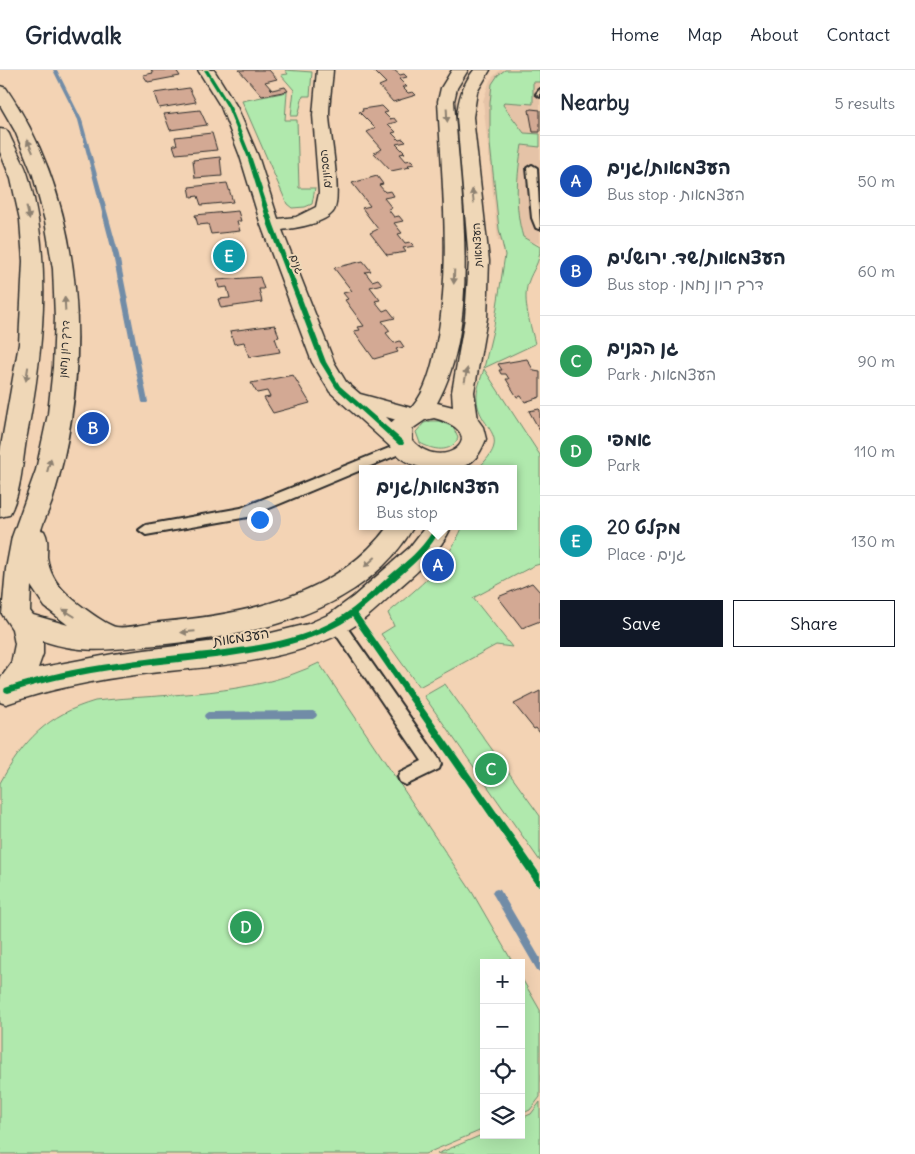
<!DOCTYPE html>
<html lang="en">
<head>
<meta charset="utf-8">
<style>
	:root { --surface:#fff; --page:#f2f2f3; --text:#1f2937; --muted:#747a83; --line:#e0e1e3; --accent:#111827 }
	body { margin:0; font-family:Delius,"Playpen Sans Hebrew",sans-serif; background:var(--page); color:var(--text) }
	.controls { position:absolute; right:15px; bottom:15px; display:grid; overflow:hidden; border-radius:0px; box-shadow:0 5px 20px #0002 }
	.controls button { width:45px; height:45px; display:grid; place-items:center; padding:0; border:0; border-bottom:1px solid var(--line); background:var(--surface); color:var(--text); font:25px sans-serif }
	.you { position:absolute; left:259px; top:449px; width:18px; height:18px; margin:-12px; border:4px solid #fff; border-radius:50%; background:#1a73e8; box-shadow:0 0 0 8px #1a73e833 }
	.badge { display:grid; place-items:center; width:32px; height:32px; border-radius:50%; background:var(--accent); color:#fff; font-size:16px; font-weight:700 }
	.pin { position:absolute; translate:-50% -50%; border:2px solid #fff; box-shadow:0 1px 5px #0006 }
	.popup { position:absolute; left:359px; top:395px; width:158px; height:65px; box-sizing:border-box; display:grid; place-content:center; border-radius:0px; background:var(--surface); filter:drop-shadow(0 1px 4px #0005); font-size:16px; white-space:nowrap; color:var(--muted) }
	.popup b { font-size:19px; color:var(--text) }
	.popup::after { content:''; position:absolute; left:50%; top:100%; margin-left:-10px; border:10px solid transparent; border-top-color:var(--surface) }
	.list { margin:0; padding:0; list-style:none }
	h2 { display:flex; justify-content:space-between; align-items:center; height:65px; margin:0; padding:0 20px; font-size:21px }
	h2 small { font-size:16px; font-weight:400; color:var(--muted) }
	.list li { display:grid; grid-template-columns:32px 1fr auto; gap:15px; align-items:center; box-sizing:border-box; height:90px; padding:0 20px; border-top:1px solid var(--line) }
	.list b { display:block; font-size:19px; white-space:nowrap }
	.list p { margin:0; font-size:16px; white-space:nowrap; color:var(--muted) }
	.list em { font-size:16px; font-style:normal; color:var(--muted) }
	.actions { display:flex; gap:10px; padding:15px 20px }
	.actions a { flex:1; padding:11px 0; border:1px solid var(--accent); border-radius:0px; text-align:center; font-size:18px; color:var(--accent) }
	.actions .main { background:var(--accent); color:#fff }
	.icon { flex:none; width:28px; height:28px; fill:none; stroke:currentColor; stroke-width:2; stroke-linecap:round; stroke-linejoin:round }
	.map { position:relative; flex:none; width:540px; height:1084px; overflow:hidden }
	header { display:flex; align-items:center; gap:30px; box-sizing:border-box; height:70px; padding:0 25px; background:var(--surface); border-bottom:1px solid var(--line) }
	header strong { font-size:24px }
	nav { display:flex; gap:28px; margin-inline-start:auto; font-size:18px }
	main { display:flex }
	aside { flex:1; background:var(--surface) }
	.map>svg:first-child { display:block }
</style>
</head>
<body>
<header>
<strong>Gridwalk</strong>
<nav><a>Home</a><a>Map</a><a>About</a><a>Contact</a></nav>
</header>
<main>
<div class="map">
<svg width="540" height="1084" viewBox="0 0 540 1084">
	<rect width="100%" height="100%" fill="#f3d3b4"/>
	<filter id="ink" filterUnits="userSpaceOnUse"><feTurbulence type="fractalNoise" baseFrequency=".02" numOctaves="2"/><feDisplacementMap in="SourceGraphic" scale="10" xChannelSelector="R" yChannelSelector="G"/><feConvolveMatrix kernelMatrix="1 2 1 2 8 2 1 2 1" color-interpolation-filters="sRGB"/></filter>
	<g filter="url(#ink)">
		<!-- built -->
		<path fill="#e5c3a7" d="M500,0H540V173L498,170L483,31L490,10Z"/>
		<!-- green -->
		<path fill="#b0e9ad" stroke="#6e8a6c" d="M285,0L312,2L310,26H303L298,46H291L294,20L281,5L288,4Z
			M505,0H540V12H533V34L504,32L503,35L524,63L540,64V77L522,75C517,105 514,137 523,167L540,177C540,194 533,198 528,213C522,232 531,255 535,274L484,298L494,256L505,185L499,159L490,74V33L492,14L498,5Z
			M287,22L285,50H297L299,118H315L312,134L305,137L292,138L287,134L242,31Z
			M484,299L540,385V494L533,496L473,528L512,577L496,575L419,617L381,564L394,556L388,543C421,515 445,498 463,456H513V399H477C515,365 479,360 477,330C476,319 481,309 484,299Z
			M431,351H439L453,357L458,368C451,384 433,380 420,373L416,362L424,353Z
			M319,593L472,822L513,893H484V1059L425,1084H0V713C24,670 47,645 95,631C169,623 251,627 319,593Z
			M445,614L540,746V791L424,626Z
			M521,907L540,940V1027L530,1040L521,1044Z
			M540,1032V1084H437L484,1064L521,1065V1048L531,1044Z"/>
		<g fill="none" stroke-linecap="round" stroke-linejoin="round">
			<!-- stream -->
			<path fill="#718ca7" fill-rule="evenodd" d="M53,0H57L82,50L119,185L148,332L147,333H143L142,332L113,185L78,50Z
				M313,641L316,643L317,645L316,647L313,649L208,650L205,648L204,646L205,644L208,642Z
				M497,819L500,820L540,888V902L537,900L494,826L492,823L494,820Z"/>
		</g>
		<!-- building -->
		<path fill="#d3a994" stroke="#2b2b2b" d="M151,0H176L180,6L148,12L143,5L153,3Z
			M239,0H269L277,9L265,12L272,20L285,17L288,21L262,26Z
			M373,0H394L400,5L404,4L407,7L399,9L407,17H402L408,23L413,22L416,25L393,32L379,16L386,13Z
			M189,18L196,32L159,38L154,23Z
			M382,36L388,42L384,43L390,49L394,48L397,52L388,54L396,62L392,63L399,70L403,69L406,72L396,74L405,83L400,84L406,91L411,90L415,94L408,95L410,97L391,101L374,83L382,79L367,62L375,58L359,42L363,41L362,39Z
			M531,39L540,40V62H533L529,40Z
			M200,40L207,55L170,60L164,44Z
			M212,63L217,80L176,84L173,75H177L175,67Z
			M220,87L222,106L195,108L193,90Z
			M377,106L383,114L379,115L385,122L391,121L394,126L384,128L392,138L388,139L394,147L399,146L403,151L394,153L402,163L398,164L405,173L410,172L414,176L403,178L406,182L387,185L370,163L378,159L362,138L370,136L352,113Z
			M227,113L233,132L201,135L198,126L191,127L189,117Z
			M238,141L241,151H237L240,161L211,164L208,154L198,155L195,145Z
			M239,179L242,191L220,193L217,181Z
			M363,191L371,201L365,202L372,211L378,209L382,214L370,217L380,230L375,231L383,241L388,239L395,248L382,251L390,261L386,263L394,273L400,271L404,277L396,279L398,282L374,289L354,261L360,260L358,257L364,256L345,230L348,229L343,223L352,221L334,198Z
			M260,207L264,219H259L262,232L221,238L218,229L230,228L227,217L219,218L217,210Z
			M275,255L279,267L275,268L280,282L249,287L244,272L234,274L230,261Z
			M527,289L534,301L540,302V327L525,332L521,326L517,327L506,309H509L506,304H501L499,300H502L498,294Z
			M293,305L310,333L273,343L264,328L270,327L267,321L257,323L251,313Z
			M539,339L540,340V361L529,341Z
			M532,513L540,522V551L522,558L498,527Z
			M540,621V663L536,658L534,659L514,634Z"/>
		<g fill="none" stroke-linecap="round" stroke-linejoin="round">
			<defs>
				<path id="lane" d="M540,19V27L536,24Z
					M532,95L537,98L540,159L536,158L532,148L527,98Z
					M404,372L409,374L411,377L409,380L248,447L146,465L139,460L146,455L241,438Z
					M336,547L341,549L439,689L441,694L439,699L406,715L400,712L398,707L400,702L422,691L331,557L328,553L331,549Z"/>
				<path id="street" d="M198,0H214L237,37L258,86L278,149L296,147L316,137L319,123L313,45L317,0H333C332,15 329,31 329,46C330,65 343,130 333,142C323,154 296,158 282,160L334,292L346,312L360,324L419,340L423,346L419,352L411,354L386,347L413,373L409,379L401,381L393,379L330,322L312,292L261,155L240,86L221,37Z"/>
				<path id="secondary" d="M452,0H468L457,18L454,31C460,121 482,252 437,333L453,337L452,322L465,248L469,191L457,47C458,29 463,14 474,0H490L477,22L473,47L489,191L487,248L474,322L478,350L483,357L486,369C482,379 477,390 466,395C443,407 391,398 387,366C385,349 405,346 413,336C426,321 432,296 436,277C452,196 442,112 438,31L441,18ZM434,348C495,364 441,405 412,370V359L425,350Z
					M0,16L6,18C86,134 94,295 53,428C50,439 44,449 41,460L44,461C49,470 47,477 47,487C49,501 55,513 66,523C74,531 105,555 116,557C127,559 149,553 161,552C242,545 337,527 388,456H414C364,545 248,567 156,575C113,579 86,585 43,571V584L38,598L113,584L263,565L308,554L330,544L353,527L409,478L426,456H452C439,482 422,498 401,516C382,533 365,552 342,563C281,594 208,596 142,604C95,610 50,619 6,634L0,632V609L11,594L15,574L12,559L2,544L6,499L12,467L36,400L48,344L53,297L55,248L53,199L45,151L33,105L15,61L0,35ZM31,516L45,537L68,555L33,545L30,541Z
					M0,59L6,60L9,64C15,79 25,93 29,109C53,195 43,284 26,370C22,394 21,424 9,445L0,447V382L19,274L23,191L20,150L11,109L0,82Z"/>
			</defs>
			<!-- lane casing -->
			<use href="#lane" stroke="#2b2b2b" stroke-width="4"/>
			<!-- street casing -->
			<use href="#street" stroke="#2b2b2b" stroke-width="3"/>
			<!-- secondary casing -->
			<use href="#secondary" stroke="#2b2b2b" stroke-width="3"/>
			<!-- lane -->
			<use href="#lane" fill="#efd7b7" fill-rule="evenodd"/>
			<!-- street -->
			<use href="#street" fill="#efd7b7" fill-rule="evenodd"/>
			<!-- secondary -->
			<use href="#secondary" fill="#efd7b7" fill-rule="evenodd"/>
			<defs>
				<path id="cycleway" d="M204,0H208L231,37L251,86L274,155L326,292L340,316L403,371L404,373L403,375H399L336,318L320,292L268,155L247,86L227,37Z
					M435,456H442C431,480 412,495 393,512C381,522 370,533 357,543L540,804V816L537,815L352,547C298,585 206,588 142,596C96,601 52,609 8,623L5,622L4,620L5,618L8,617C65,598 120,592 179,585C229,579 285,576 330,553C352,542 369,524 387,508C405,492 424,479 435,456Z"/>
			</defs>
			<!-- cycleway casing -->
			<use href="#cycleway" stroke="#efd7b7" stroke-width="3"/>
			<!-- cycleway -->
			<use href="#cycleway" fill="#00873e" fill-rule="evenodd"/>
		</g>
		<!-- one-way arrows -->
		<defs><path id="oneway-solid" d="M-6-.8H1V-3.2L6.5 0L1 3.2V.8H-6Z" transform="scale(1.25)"/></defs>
		<g fill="#8d8171">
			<use href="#oneway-solid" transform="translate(447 45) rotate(87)"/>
			<use href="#oneway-solid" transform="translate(30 76) rotate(-114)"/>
			<use href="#oneway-solid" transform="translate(473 126) rotate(-96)"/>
			<use href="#oneway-solid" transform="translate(28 143) rotate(78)"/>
			<use href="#oneway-solid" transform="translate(454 207) rotate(92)"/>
			<use href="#oneway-solid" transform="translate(65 234) rotate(-93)"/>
			<use href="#oneway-solid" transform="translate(27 304) rotate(99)"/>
			<use href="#oneway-solid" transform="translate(466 305) rotate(-79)"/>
			<use href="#oneway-solid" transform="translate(49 395) rotate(-75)"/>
			<use href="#oneway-solid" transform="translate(370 492) rotate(139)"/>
			<use href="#oneway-solid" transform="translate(69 543) rotate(-148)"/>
			<use href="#oneway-solid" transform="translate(188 562) rotate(175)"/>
		</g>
	</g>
	<g text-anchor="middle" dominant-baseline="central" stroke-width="4" stroke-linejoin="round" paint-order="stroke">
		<!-- far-street labels -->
		<g font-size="11" fill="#2b2b2b" stroke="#efd7b7">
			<text transform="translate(325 99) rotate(-96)">הסביונים</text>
			<text transform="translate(477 175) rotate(-93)">העצמאות</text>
			<text transform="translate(297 194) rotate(70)">גנים</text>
			<text transform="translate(64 279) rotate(-87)">דרך רון נחמן</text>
		</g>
		<!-- street labels -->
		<g font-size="14" fill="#2b2b2b" stroke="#efd7b7">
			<text transform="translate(241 567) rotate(-9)">העצמאות</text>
		</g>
	</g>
</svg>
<div class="controls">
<button>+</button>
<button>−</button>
<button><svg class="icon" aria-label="locate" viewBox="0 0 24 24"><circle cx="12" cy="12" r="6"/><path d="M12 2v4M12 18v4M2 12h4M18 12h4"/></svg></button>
<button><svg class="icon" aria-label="layers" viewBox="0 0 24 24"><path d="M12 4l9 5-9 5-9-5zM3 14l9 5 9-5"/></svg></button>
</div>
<div class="you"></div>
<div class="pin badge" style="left:438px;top:495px;background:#1a4fb4">A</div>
<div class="popup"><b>העצמאות/גנים</b>Bus stop</div>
<div class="pin badge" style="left:93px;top:358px;background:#1a4fb4">B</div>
<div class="pin badge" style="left:491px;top:699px;background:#2e9e5b">C</div>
<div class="pin badge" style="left:246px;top:857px;background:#2e9e5b">D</div>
<div class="pin badge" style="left:229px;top:186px;background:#0f9aa8">E</div>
</div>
<aside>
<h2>Nearby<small>5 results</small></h2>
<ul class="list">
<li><span class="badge" style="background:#1a4fb4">A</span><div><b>העצמאות/גנים</b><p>Bus stop · העצמאות</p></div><em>50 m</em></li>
<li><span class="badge" style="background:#1a4fb4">B</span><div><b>העצמאות/שד. ירושלים</b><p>Bus stop · דרך רון נחמן</p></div><em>60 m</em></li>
<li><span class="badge" style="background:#2e9e5b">C</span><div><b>גן הבנים</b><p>Park · העצמאות</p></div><em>90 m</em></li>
<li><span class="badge" style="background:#2e9e5b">D</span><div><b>אמפי</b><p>Park</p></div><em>110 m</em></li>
<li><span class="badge" style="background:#0f9aa8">E</span><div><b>מקלט 20</b><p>Place · גנים</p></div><em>130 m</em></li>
</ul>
<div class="actions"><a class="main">Save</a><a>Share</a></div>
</aside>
</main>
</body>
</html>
